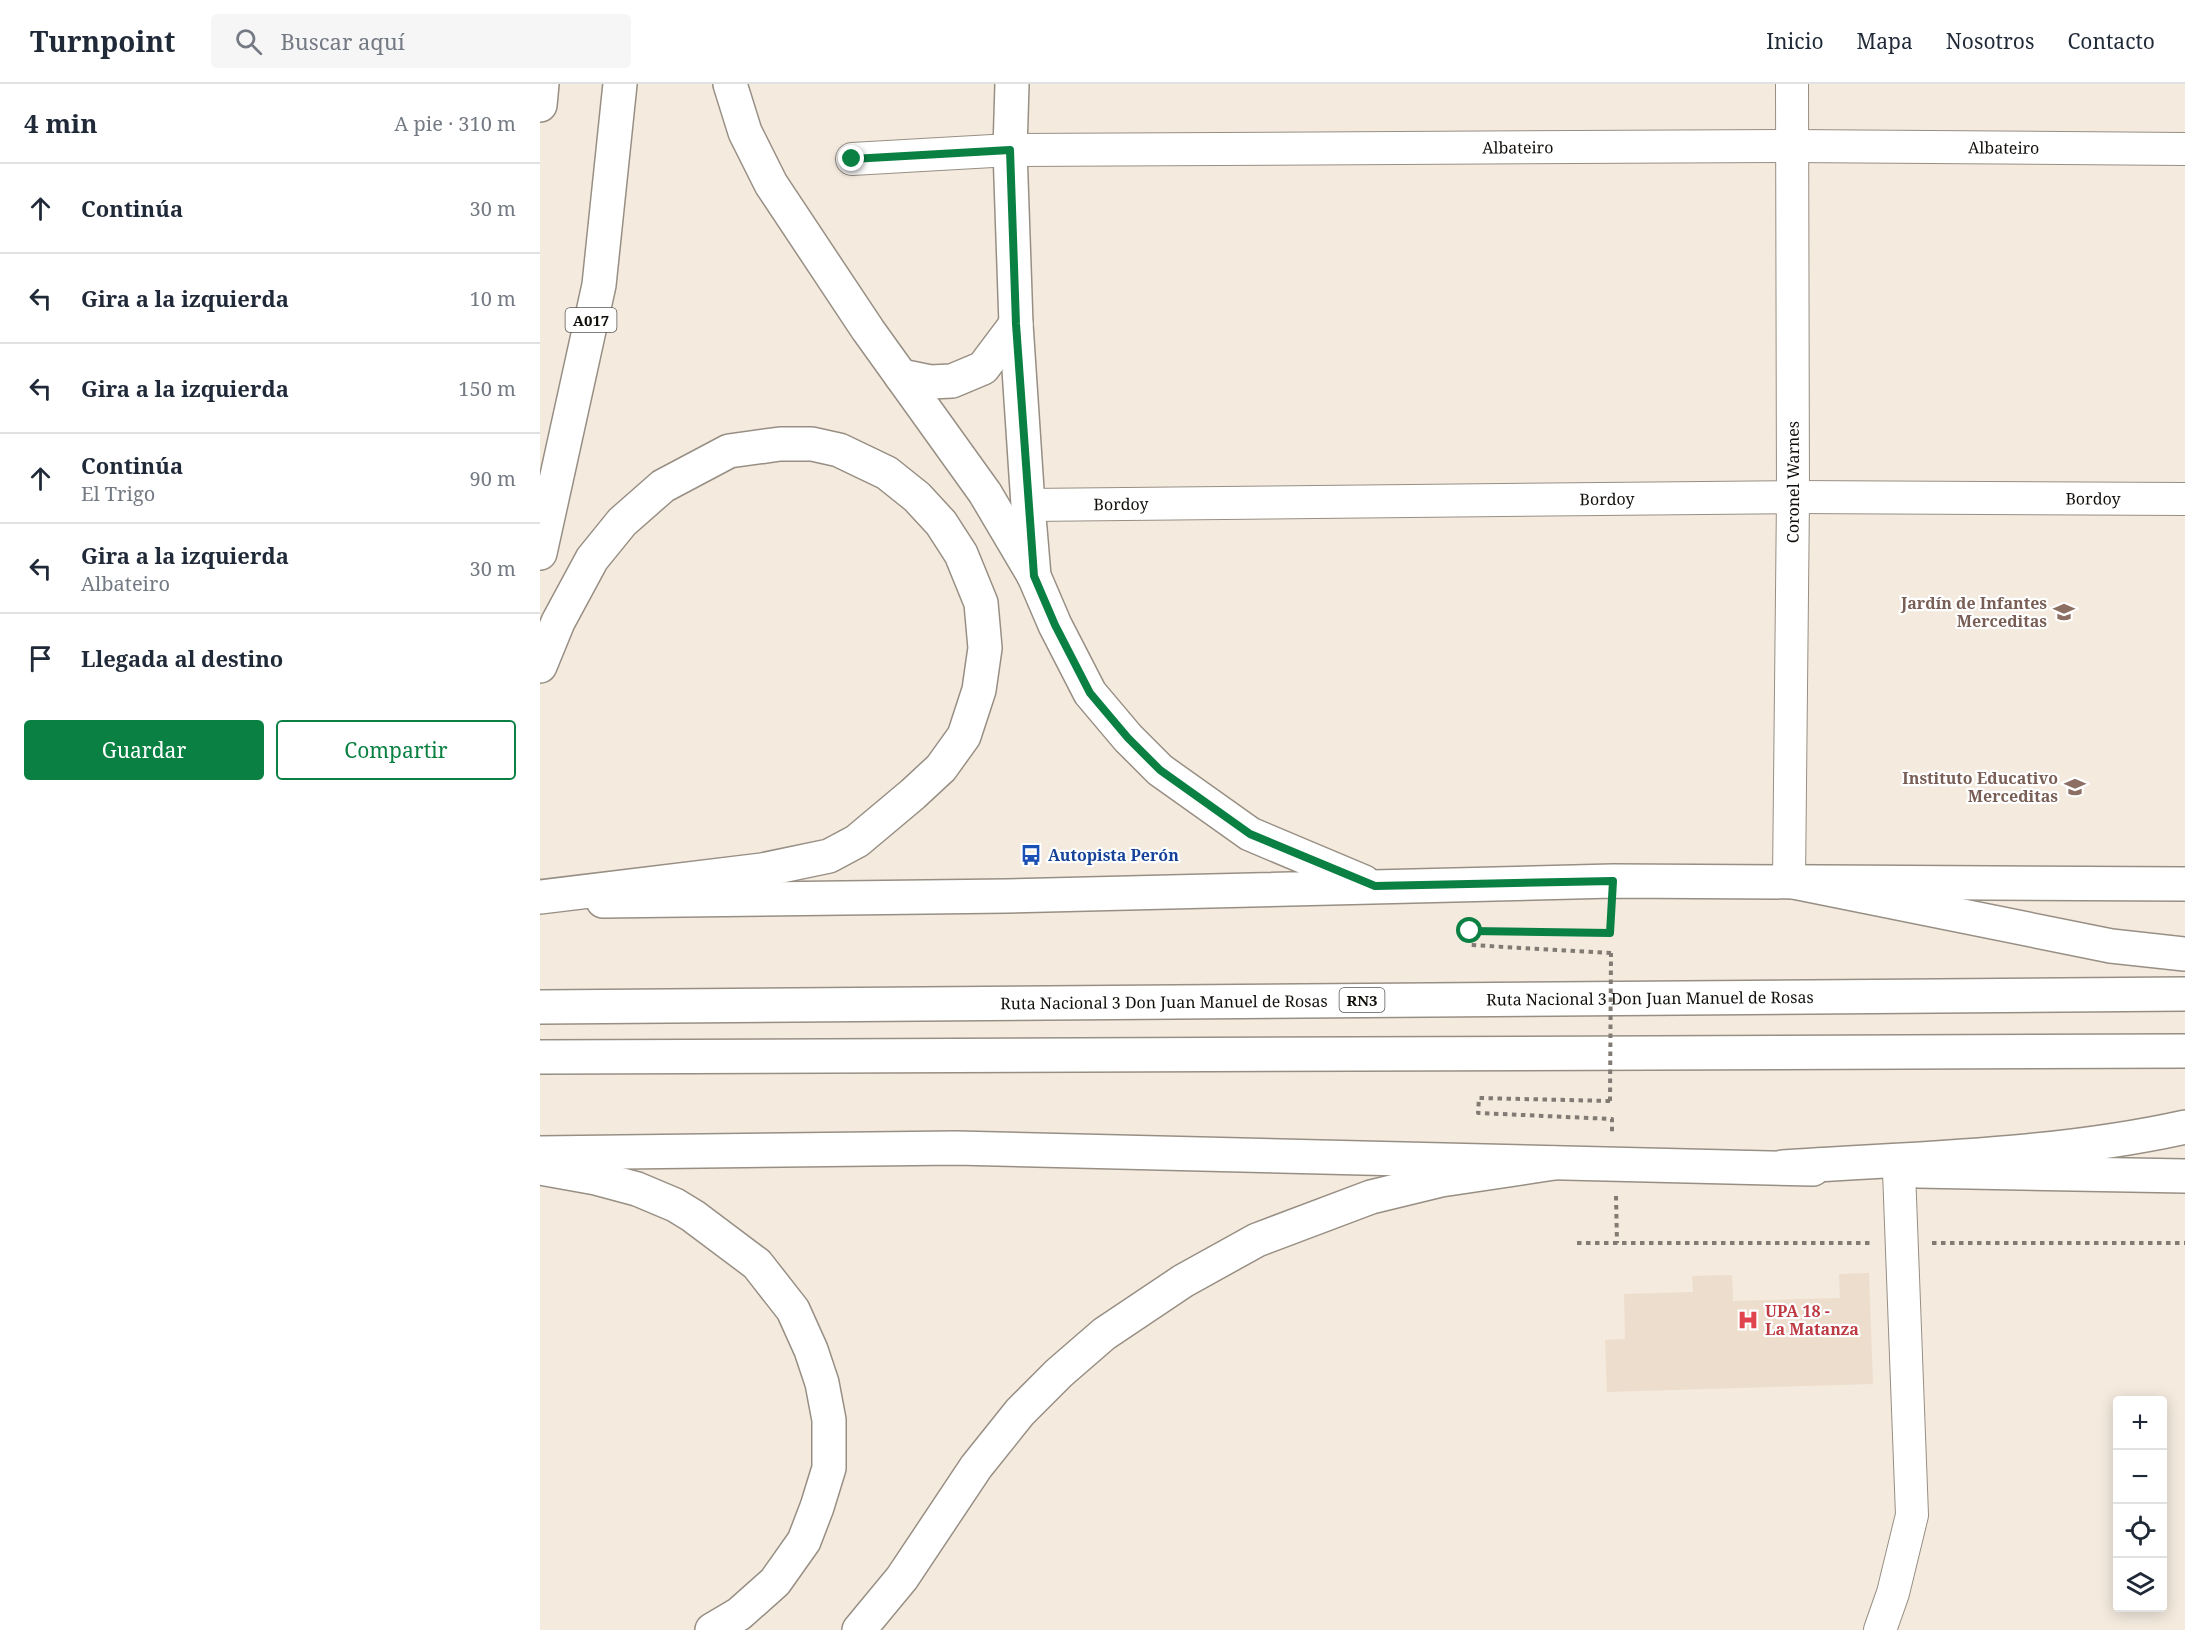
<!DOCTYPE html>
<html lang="es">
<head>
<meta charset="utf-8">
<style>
	:root { --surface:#fff; --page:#f6f6f7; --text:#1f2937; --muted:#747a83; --line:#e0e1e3; --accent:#0b8043 }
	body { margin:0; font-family:"Noto Serif",serif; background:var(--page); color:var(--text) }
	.controls { position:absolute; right:18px; bottom:18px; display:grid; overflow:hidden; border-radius:6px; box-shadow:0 3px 15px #0003 }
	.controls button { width:54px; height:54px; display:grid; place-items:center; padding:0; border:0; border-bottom:2px solid var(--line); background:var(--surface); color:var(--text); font:30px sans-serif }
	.stop { position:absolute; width:18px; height:18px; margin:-14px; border:4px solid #0b8043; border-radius:50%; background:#fff }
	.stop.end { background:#0b8043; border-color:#fff; box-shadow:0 2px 6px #0008 }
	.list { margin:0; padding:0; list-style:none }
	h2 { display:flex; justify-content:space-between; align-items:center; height:78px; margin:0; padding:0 24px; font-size:26px }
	h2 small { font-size:20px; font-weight:400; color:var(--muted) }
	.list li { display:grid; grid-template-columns:39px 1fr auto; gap:18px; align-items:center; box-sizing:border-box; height:90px; padding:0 24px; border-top:2px solid var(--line) }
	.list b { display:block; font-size:22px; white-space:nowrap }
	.list p { margin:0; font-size:20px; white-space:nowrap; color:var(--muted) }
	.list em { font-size:20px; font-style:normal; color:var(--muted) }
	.actions { display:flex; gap:12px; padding:18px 24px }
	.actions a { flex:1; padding:14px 0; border:2px solid var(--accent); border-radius:6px; text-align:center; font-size:21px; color:var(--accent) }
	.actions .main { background:var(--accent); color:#fff }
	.icon { flex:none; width:33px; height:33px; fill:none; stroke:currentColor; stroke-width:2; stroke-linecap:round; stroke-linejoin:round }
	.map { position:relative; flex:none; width:1645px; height:1546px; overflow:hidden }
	header { display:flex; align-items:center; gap:36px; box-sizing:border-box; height:84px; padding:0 30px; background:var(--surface); border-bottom:2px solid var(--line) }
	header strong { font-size:28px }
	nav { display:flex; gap:33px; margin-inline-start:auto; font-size:21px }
	.search { width:420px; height:54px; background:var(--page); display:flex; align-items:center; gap:15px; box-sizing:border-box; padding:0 21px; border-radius:6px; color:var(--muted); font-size:22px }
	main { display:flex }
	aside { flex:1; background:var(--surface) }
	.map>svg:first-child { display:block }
</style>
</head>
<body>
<header>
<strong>Turnpoint</strong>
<div class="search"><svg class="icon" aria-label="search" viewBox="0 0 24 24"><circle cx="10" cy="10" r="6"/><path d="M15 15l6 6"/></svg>Buscar aquí</div>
<nav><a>Inicio</a><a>Mapa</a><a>Nosotros</a><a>Contacto</a></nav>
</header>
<main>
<aside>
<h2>4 min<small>A pie · 310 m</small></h2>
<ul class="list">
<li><svg class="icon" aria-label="ahead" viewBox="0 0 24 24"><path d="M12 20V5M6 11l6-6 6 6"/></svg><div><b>Continúa</b></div><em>30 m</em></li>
<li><svg class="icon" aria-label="left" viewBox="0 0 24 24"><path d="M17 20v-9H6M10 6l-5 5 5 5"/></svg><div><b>Gira a la izquierda</b></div><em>10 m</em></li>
<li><svg class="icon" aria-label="left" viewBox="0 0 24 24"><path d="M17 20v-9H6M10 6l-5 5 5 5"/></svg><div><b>Gira a la izquierda</b></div><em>150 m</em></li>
<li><svg class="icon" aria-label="ahead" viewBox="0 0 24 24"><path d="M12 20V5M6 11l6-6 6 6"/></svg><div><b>Continúa</b><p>El Trigo</p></div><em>90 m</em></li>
<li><svg class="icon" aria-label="left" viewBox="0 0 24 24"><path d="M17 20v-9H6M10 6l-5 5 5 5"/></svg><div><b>Gira a la izquierda</b><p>Albateiro</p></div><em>30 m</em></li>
<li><svg class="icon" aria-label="arrive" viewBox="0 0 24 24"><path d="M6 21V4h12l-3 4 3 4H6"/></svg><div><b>Llegada al destino</b></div></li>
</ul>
<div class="actions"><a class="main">Guardar</a><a>Compartir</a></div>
</aside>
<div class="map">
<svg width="1645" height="1546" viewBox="0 0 1645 1546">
	<rect width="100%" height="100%" fill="#f4eade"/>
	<!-- built -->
	<path fill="#edddcc" d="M1329,1189L1333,1300L1067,1308L1065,1256L1085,1255L1084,1210L1153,1208L1152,1192L1192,1191L1193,1217L1300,1214L1299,1190Z"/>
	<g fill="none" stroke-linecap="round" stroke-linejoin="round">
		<defs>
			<g id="street">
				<path id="s1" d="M312,75L470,66L1251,62L1645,65"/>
				<path id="s2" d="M488,421L1253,413L1645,415"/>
				<path id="s3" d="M1249,797L1253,413L1252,0"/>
				<path d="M1340,1546L1353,1509L1372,1431L1359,1087"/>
			</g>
			<path id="secondary" d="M472,0L470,66L476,240L488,421L494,492L515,541L550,609L588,654L620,686L710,750L824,798
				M63,817L467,812L1073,797L1645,800
				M0,1069L416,1064L1273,1085
				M1378,1087L1645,1092"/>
			<g id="highway">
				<path d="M190,0L205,48L231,100L328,246L445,409L494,492"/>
				<path d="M0,21L2,0"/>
				<path d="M361,292L390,298L412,297L443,284L476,240"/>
				<path d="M0,469L59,201L80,0"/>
				<path d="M0,582L18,538L52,475L82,438L123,402L189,367L240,360H272L299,366L347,389L377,413L401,439L421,470L441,519L445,564L439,606L424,652L401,684L373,710L317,757L289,772L222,786L0,813"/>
				<path d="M1249,797L1571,862L1645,870"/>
				<path id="s4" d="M0,923L1645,910"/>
				<path d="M0,973L1645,967"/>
				<path d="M1243,1083C1377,1074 1514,1072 1645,1043"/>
				<path d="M0,1084L56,1094L97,1105L135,1121L153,1132L217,1180L253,1226L271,1266L282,1299L289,1336V1384L277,1423L264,1457L235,1498L199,1530L172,1546"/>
				<path d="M319,1546L362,1494L436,1383L480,1328L519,1289L564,1250L643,1197L717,1156L831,1113L901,1096L1014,1079"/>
			</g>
		</defs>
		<!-- street casing -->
		<use href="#street" stroke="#988f84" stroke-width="34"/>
		<!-- secondary casing -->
		<use href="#secondary" stroke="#988f84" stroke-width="36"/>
		<!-- highway casing -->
		<use href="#highway" stroke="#988f84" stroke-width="36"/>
		<!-- path -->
		<path stroke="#817b73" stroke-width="4" stroke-dasharray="4.5 4.5" stroke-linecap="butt" d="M1071,869L930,861V847L1070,849L1071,828
			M1070,1017L939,1014L938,1029L1072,1035V1048
			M1076,1112L1077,1159
			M1037,1159H1330
			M1392,1159H1645"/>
		<!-- street -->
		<use href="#street" stroke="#fff" stroke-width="32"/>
		<!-- secondary -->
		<use href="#secondary" stroke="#fff" stroke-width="33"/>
		<!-- highway -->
		<use href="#highway" stroke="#fff" stroke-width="33"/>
		<!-- path-bridge -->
		<path stroke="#817b73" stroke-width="4" stroke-dasharray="4.5 4.5" stroke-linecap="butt" d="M1070,1017L1071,869"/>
	</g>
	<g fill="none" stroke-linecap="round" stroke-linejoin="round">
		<!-- route -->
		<path stroke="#0b8043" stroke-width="8" d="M312,75L470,66L476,240L494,492L515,541L550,609L588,654L620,686L710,750L835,802L1073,797L1070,849L930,847"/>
	</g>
	<!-- icons -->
	<defs>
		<symbol id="school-bare" viewBox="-9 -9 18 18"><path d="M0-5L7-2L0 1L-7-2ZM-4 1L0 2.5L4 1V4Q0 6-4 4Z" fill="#8d6e63" stroke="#fff" stroke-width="2.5" paint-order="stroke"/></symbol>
		<symbol id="bus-bare" viewBox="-9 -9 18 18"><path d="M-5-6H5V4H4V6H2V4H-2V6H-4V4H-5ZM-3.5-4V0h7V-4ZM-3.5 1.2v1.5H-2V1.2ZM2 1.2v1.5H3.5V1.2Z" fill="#1a4fb4" stroke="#fff" stroke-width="2.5" paint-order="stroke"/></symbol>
		<symbol id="hospital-bare" viewBox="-9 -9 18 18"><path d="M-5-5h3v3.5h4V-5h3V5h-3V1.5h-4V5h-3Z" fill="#e0444e" stroke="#fff" stroke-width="2.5" paint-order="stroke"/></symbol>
	</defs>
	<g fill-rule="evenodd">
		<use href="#school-bare" x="1509" y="513" width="30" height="30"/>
		<use href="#school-bare" x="1520" y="688" width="30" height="30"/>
		<use href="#bus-bare" x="476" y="756" width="30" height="30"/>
		<use href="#hospital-bare" x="1193" y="1221" width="30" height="30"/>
	</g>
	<g text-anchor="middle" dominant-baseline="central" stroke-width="4.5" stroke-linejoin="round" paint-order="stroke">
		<!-- shield labels -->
		<g fill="#fff" stroke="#595754" stroke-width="1.5">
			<rect x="25.5" y="224" width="51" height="24" rx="4.5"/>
			<rect x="799.5" y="904" width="45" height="24" rx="4.5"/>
		</g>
		<g font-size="15" font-weight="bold" fill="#120f0b">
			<text x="51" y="236">A017</text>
			<text x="822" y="916">RN3</text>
		</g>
		<!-- street labels -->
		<g font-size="16" fill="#120f0b" stroke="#fff">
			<text stroke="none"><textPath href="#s1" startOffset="666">Albateiro</textPath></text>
			<text stroke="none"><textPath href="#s1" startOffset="1152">Albateiro</textPath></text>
			<text stroke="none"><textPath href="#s3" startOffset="399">Coronel Warnes</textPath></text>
			<text stroke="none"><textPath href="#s2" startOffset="579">Bordoy</textPath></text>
			<text stroke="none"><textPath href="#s2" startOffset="1065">Bordoy</textPath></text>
			<text stroke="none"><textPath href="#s2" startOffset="93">Bordoy</textPath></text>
			<text stroke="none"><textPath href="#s4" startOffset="1110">Ruta Nacional 3 Don Juan Manuel de Rosas</textPath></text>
			<text stroke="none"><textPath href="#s4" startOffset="624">Ruta Nacional 3 Don Juan Manuel de Rosas</textPath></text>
		</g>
		<!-- education labels -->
		<g font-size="16" font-weight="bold" fill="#785e54" stroke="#fff" text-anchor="end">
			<text x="1507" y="519">Jardín de Infantes<tspan x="1507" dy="18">Merceditas</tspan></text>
			<text x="1518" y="694">Instituto Educativo<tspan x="1518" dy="18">Merceditas</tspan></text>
		</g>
		<!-- transit labels -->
		<g font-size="16" font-weight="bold" fill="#164399" stroke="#fff" text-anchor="start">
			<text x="508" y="771">Autopista Perón</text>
		</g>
		<!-- health labels -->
		<g font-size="16" font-weight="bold" fill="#be3a42" stroke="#fff" text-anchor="start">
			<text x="1225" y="1227">UPA 18 -<tspan x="1225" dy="18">La Matanza</tspan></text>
		</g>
	</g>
</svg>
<div class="controls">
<button>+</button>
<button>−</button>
<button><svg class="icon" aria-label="locate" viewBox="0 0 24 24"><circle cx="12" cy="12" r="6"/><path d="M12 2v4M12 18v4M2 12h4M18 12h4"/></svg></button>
<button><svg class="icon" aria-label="layers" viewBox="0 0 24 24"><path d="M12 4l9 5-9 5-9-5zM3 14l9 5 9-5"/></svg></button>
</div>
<div class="stop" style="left:930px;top:847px"></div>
<div class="stop end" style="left:312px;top:75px"></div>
</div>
</main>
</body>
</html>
